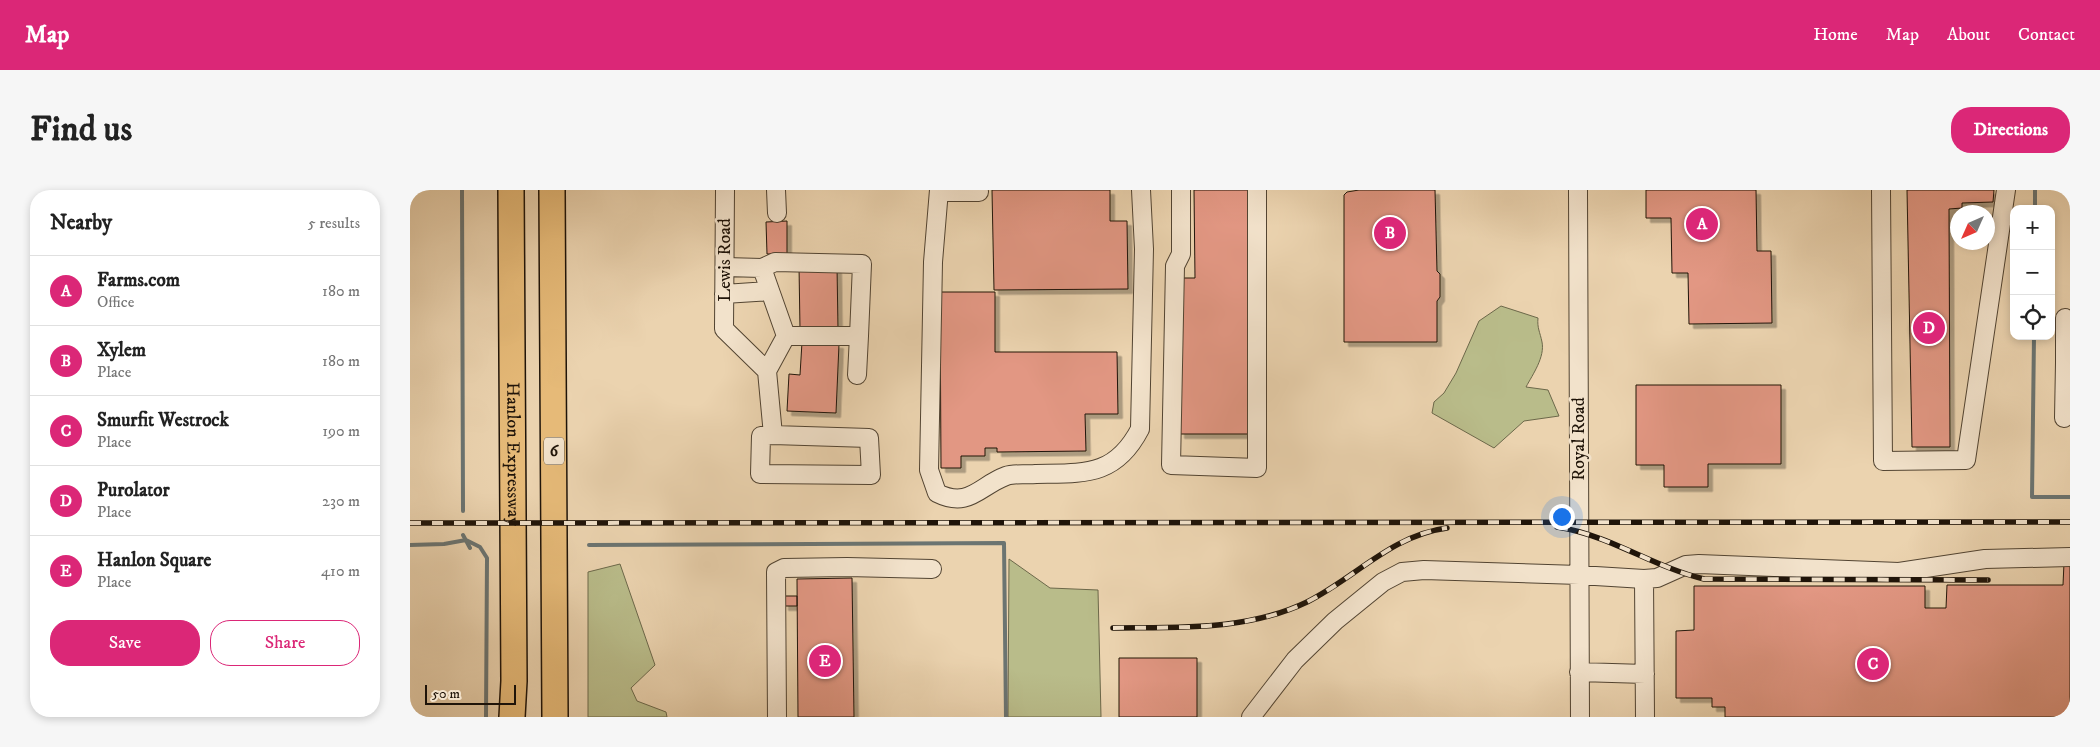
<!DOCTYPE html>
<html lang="en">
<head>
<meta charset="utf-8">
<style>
	:root { --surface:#fff; --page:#f6f6f6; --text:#222; --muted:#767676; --line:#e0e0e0; --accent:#db2777 }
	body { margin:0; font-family:"IM FELL DW Pica",serif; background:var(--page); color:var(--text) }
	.controls { position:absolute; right:15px; top:15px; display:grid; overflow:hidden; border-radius:10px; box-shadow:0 2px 8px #0003 }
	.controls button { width:45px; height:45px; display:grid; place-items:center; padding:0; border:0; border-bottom:1px solid var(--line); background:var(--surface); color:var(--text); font:25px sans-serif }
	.compass { position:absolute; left:1540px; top:15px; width:45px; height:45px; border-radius:50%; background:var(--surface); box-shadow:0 2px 8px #0003; rotate:225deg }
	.scale { position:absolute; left:15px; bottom:12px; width:91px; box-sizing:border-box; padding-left:5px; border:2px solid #1f1409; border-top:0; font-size:14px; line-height:18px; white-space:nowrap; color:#1f1409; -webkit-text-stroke:4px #f2e2cb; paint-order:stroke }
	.you { position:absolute; left:1151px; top:326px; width:18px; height:18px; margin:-12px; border:4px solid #fff; border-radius:50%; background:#1a73e8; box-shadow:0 0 0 8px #1a73e833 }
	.badge { display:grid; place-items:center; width:32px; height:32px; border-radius:50%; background:var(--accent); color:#fff; font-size:16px; font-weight:700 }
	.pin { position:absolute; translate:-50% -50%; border:2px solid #fff; box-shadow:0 1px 5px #0006 }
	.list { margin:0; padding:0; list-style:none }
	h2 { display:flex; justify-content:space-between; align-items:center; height:65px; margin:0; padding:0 20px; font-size:21px }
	h2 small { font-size:16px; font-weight:400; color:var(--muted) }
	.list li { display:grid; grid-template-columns:32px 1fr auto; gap:15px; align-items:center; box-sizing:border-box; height:70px; padding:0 20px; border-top:1px solid var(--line) }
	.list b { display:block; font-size:19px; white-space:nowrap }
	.list p { margin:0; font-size:16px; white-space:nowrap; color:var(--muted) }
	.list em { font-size:16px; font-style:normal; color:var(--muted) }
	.actions { display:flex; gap:10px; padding:15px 20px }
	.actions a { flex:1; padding:11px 0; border:1px solid var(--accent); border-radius:20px; text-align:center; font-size:18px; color:var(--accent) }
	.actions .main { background:var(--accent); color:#fff }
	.icon { flex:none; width:28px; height:28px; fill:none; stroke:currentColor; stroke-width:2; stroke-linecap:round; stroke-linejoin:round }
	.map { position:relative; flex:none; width:1660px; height:527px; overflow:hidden; border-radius:20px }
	header { display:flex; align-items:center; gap:30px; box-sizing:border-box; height:70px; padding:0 25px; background:var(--accent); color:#fff }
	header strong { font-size:24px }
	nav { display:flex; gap:28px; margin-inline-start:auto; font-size:18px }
	.intro { display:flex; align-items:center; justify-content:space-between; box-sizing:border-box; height:120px; padding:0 30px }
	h1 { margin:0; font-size:35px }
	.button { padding:12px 22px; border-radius:20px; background:var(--accent); color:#fff; font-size:18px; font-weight:700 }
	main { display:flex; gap:30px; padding:0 30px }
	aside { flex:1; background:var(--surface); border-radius:20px; box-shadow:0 2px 8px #0003 }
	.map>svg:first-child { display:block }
</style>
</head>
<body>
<header>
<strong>Map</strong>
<nav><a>Home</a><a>Map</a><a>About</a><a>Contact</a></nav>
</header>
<div class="intro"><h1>Find us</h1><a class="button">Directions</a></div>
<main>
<aside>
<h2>Nearby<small>5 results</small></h2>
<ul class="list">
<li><span class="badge">A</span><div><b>Farms.com</b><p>Office</p></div><em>180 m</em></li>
<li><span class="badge">B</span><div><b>Xylem</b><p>Place</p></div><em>180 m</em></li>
<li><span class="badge">C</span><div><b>Smurfit Westrock</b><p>Place</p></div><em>190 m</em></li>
<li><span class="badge">D</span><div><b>Purolator</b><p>Place</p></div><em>230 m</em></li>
<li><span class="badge">E</span><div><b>Hanlon Square</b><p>Place</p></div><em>410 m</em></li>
</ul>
<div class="actions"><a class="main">Save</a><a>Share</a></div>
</aside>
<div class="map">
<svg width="1660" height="527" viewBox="0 0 1660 527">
	<defs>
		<filter id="shadow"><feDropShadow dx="4.5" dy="4.5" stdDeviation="0" flood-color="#0004"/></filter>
	</defs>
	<rect width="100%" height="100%" fill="#ebd3af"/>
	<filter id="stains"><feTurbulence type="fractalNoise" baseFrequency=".004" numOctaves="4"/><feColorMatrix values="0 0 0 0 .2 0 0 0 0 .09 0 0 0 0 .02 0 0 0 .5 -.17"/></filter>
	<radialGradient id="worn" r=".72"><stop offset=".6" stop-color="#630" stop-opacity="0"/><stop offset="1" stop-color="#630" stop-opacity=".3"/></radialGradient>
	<!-- green -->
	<path fill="#b9bc8a" stroke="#6c684a" d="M1091,116L1128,128C1127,138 1130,142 1132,152C1135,167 1123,184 1116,197L1138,200L1149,226L1114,231L1084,258L1022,223L1024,212L1034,203L1046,183L1069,131Z
		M599,369L640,398L688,400L691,527H598Z
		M210,374L245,475L221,498L227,511L256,522L257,527H178V382Z"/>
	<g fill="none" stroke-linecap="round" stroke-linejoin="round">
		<!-- stream -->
		<path stroke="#6b7471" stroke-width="4" d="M52,0L53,321
			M1625,19V0
			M1624,146L1622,307H1660
			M53,345L60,358
			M0,355L34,354L56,350L70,357L77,368L76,527
			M179,355L594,353L596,527"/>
	</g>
	<!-- building -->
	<path fill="#e29783" stroke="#1f1409" filter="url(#shadow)" d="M582,0H700V31H717L718,99L584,100Z
		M784,0H840L841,244H770V88H785Z
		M949,0H1025L1027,81L1030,84V107L1027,111V152H934V5L937,2Z
		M1236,0H1346L1347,61H1361L1362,133L1279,134L1278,83H1262L1261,28H1236Z
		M1497,0H1584L1583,12L1552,13V18L1539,19L1540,257H1502Z
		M377,31V64H357L356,32Z
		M389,76H427L428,139H390Z
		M530,102H585V162H707L708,224H675L676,261L587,262V258H575V266H551V278H531Z
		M392,152L429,154L426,223L377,221L379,184L390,185Z
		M1226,195H1371V274H1298V297H1254V275H1226Z
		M1654,373H1660V527H1315V517H1302V508H1266V441L1284,440V396H1515V418H1536L1537,395H1653Z
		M442,388L444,527H388L387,389Z
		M374,406H387V416H374Z
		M709,468H787V527H709Z"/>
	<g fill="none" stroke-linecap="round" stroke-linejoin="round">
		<defs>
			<path id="minor" d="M315,0L314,139L357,181L363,245L459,248L461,285L350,284L351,246L363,245
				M366,0L367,23
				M529,0L523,72L519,280L527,303C559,319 569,296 596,286C604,283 617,285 626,284C674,283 705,287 730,239L734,59L731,0
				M771,0V64L765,76L761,275L847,278V0
				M1168,0L1170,527
				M1471,0L1473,271L1556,270L1596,0
				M529,2H569
				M315,77L352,78L376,146
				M352,78L365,72L452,74L449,146
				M314,104L360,101
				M1655,128V173H1660
				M357,181L376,146H449L447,185
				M1654,228L1655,173
				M1234,389L1235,527
				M1169,482L1235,484
				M367,527L366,382L374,378L437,377L522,379
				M841,527L885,470L925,431L973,392L992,382L1014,380L1169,385L1234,389L1247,388L1276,375L1289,374L1489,382L1575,369L1660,367"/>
			<g id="highway">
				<path id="s1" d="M101,0L104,491L102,527"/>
				<path d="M142,0L145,527"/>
			</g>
		</defs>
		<!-- minor casing -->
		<use href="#minor" stroke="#524432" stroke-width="20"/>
		<!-- highway casing -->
		<use href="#highway" stroke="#1f1409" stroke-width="28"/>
		<!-- minor -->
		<use href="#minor" stroke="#f2e2cb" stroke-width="18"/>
		<!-- highway -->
		<use href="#highway" stroke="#e6ba78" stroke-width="25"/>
		<defs>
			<path id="rail" d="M0,333L1660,332
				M1147,337C1200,345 1243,377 1294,389L1578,390
				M703,438C769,437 837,441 897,412C945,388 982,345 1037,338"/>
		</defs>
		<!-- rail casing -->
		<use href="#rail" stroke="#1f1409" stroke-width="5.5"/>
		<!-- rail -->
		<use href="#rail" stroke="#f2e2cb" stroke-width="4" stroke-dasharray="11" stroke-linecap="butt"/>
	</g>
	<g text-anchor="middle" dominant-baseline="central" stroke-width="5" stroke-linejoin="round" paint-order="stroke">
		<!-- shield labels -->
		<rect fill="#f2e2cb" stroke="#5e5243" stroke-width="1" x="134" y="247.5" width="20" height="27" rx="4"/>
		<g font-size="16" font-weight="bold" fill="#1f1409">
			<text x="144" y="261">6</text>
		</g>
		<!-- street labels -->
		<g font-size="18" fill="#1f1409" stroke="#f2e2cb">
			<text transform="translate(315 70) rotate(-90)">Lewis Road</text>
			<text transform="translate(1169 249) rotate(-90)">Royal Road</text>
			<text stroke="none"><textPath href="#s1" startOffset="264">Hanlon Expressway</textPath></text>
		</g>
	</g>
	<rect width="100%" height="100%" filter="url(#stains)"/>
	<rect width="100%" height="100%" fill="url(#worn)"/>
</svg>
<div class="controls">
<button>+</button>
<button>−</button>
<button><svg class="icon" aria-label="locate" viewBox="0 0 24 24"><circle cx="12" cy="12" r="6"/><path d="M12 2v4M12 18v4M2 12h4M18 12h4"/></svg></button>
</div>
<svg class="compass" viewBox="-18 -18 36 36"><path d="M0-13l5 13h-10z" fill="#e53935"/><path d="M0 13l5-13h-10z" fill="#767676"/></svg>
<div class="scale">50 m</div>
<div class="you"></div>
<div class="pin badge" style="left:1292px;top:34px">A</div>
<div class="pin badge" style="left:980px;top:43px">B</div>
<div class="pin badge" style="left:1463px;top:474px">C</div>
<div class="pin badge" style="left:1519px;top:138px">D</div>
<div class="pin badge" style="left:415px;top:471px">E</div>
</div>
</main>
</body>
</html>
